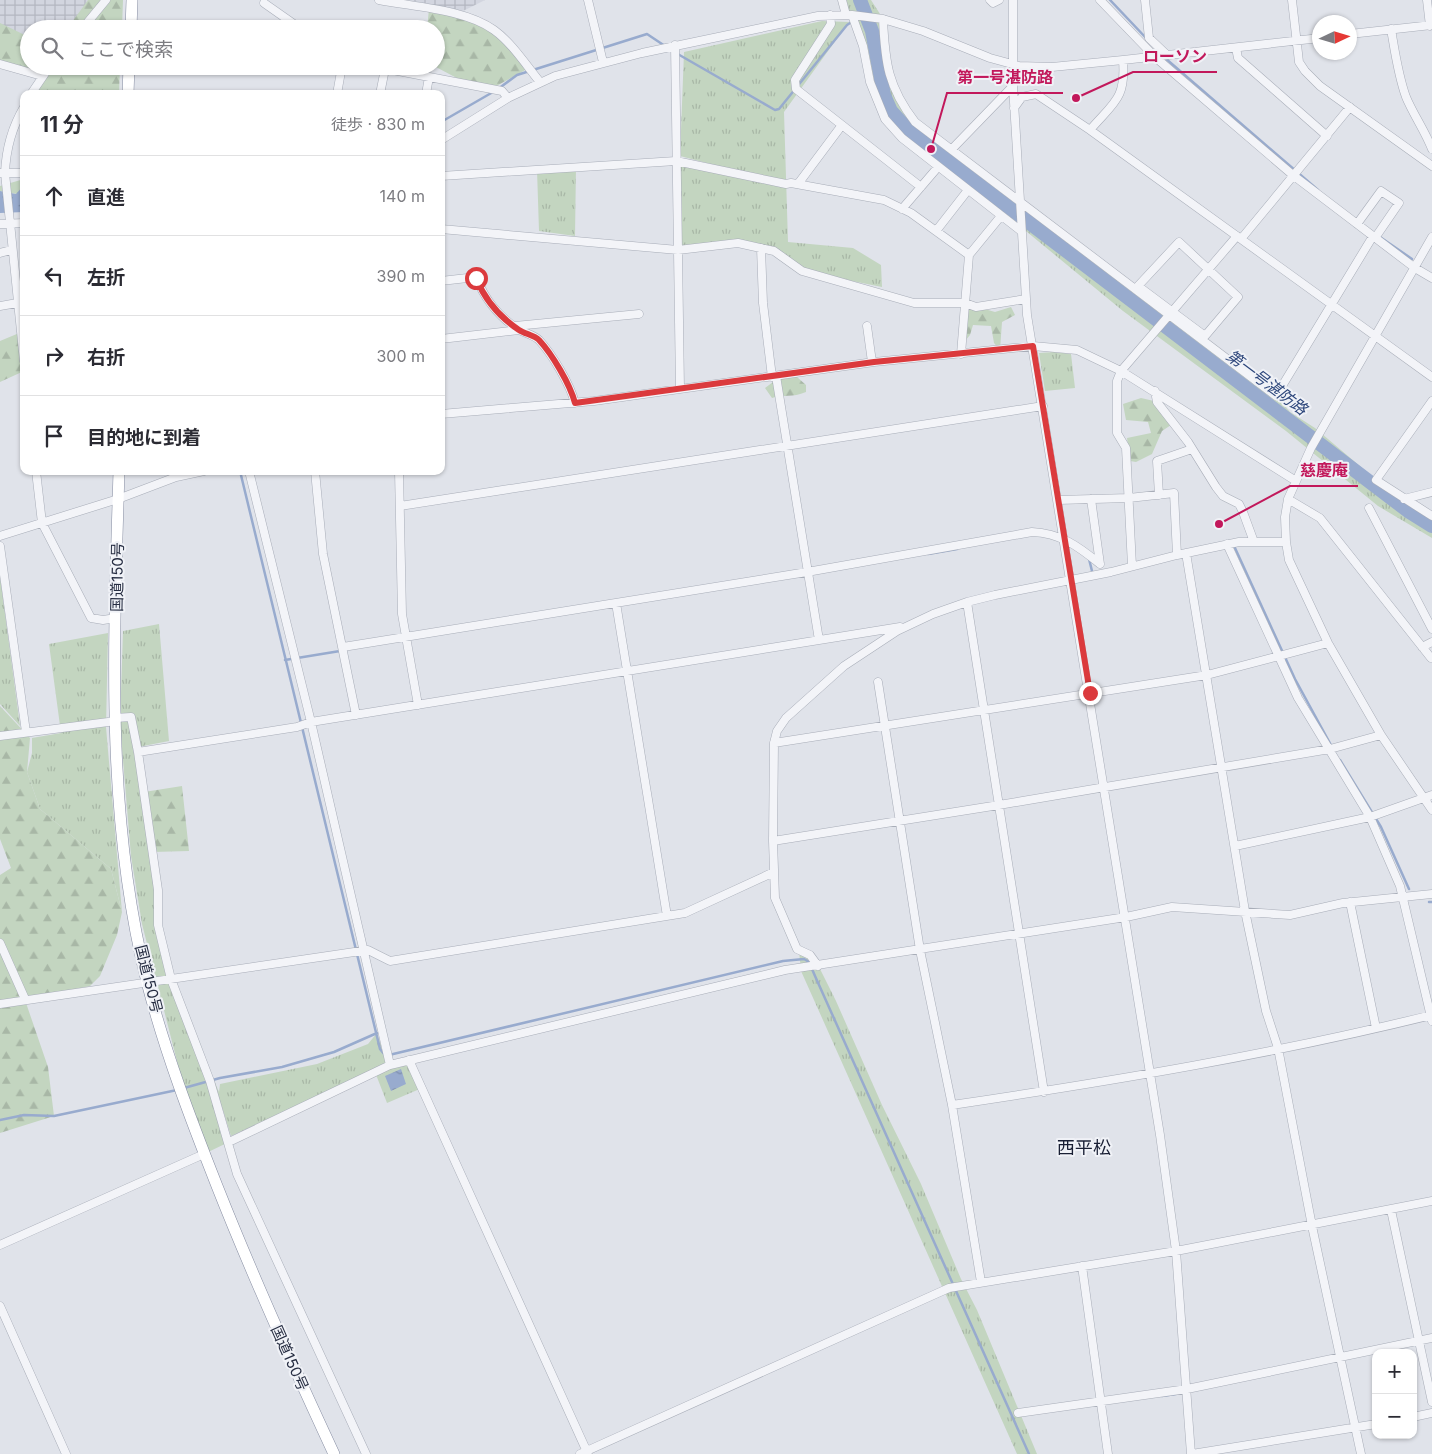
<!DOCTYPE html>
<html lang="ja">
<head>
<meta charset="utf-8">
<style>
	:root { --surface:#fff; --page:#f7f7f7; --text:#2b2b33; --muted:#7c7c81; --line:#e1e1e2 }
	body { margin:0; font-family:Inter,"Noto Sans JP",sans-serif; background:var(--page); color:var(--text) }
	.controls { position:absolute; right:15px; bottom:15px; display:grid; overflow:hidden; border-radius:10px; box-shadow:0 1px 4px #0004 }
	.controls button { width:45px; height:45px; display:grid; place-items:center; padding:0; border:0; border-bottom:1px solid var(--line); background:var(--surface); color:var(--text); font:25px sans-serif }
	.compass { position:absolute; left:1312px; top:15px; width:45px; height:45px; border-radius:50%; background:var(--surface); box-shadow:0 1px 4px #0004; rotate:86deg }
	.stop { position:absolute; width:15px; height:15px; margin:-11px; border:4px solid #db3a3d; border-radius:50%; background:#fff }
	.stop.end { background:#db3a3d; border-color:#fff; box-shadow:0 1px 5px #0008 }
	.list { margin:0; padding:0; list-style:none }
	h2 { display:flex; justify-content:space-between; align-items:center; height:65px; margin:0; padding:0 20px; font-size:21px }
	h2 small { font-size:16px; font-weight:400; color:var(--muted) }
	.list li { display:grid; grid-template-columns:32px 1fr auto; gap:15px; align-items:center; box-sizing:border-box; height:80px; padding:0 20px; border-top:1px solid var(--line) }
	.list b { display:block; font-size:19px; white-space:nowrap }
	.list em { font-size:16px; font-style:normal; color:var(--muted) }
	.icon { flex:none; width:28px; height:28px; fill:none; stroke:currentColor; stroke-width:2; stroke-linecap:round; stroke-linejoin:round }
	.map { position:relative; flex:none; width:1432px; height:1454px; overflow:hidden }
	.search { position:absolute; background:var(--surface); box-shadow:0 1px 4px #0004; left:20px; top:20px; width:425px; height:55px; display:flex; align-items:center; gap:12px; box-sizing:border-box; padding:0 18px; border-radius:28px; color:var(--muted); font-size:19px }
	.panel { position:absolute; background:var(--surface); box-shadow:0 1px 4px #0004; left:20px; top:90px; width:425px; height:385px; border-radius:10px }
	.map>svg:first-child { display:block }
</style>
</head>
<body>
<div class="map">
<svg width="1432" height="1454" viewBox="0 0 1432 1454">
	<defs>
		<pattern id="industrial-grid" width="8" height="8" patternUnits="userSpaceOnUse" patternTransform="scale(1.25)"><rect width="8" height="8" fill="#d2d5df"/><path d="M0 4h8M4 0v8" fill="none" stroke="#b4b7c1"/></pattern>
		<pattern id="grass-tufts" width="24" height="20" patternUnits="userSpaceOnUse" patternTransform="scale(1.25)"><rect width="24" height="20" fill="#c3d5c0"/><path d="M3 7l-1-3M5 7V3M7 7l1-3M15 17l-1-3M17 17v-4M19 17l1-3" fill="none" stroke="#a8b7a6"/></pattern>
		<pattern id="forest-firs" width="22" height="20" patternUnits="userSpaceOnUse" patternTransform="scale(1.25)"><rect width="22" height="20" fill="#c3d5c0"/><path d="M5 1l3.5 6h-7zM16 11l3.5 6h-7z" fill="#a8b7a6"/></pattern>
		<pattern id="water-ripples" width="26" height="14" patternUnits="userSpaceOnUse" patternTransform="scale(1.25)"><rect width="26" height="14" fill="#98abce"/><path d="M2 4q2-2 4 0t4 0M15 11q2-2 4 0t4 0" fill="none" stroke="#7c8ca9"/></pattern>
	</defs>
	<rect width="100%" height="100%" fill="#e0e3ea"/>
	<!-- industrial -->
	<path fill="url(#industrial-grid)" d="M0,0H95L72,29H29V66L38,72L0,60Z
		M409,0H485L463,11Z"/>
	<!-- grass -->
	<path fill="url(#grass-tufts)" d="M844,0H871L882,17L891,79L915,122L1274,394L1290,412L1315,428L1381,484L1432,516V538L1378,506L1286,431L1123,311L1021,227L891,125L875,97L852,17Z
		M822,21L849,22L784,112L788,242L853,248L881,265L882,287L802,271L774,251L738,243L678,250L676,161L772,180L680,156L684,52Z
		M576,167L575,236L539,231L537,170Z
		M24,179V185L17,194L0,191V186Z
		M1054,352L1071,354L1075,388L1045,391L1039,353Z
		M0,576L20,726L0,704Z
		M159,624L169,741L133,748L153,852L158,925L171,979L219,1092L220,1084L317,1064L368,1044L377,1033L387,1064L231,1136L222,1107L229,1142L204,1154L193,1124L142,924L131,856L120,724L123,631Z
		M108,633L106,727L122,912L111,869L40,809L27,772L32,753V738L61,733L49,644Z
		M799,951L816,961L836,1001L882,1105L921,1184L961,1279L977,1310L1037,1454H1017L801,971Z
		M409,1060L422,1088L387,1103L375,1072Z"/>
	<!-- forest -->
	<path fill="url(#forest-firs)" d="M88,0H123L122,29H67Z
		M429,9L487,27L529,68L491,89L470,85L434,66H436V29H427Z
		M0,23L29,37V66H120L119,94H38L42,76L0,64Z
		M967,304L995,312L1011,307L1015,315L1002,322L1000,350L994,343L991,326L973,325L970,335L965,341Z
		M24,331V371L0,382V341Z
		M781,376L797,377L806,385V392C792,398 784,394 772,398L765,388Z
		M1141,398L1154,401L1171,425L1162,431L1152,454L1136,462L1130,461L1127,438L1151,433L1148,422L1126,420L1123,404Z
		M0,706L30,738L27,772L40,809L111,869L122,912L117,935L100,976L90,986L25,1000L48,1067L54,1116L0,1133V875L11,868L0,839Z
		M182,786L189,851L153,852L144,792Z"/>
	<!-- water -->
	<path fill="url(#water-ripples)" d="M24,185V212L0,213V191L16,194Z
		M401,1069L406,1084L391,1091L385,1076Z"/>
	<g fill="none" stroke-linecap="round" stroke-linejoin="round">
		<!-- stream -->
		<path stroke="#98abce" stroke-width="2.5" d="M1110,0L1147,39
			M676,53L775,110L779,109L847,25L853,21
			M1165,58L1318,190
			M498,89L517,75L647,34L665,46
			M441,122L493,92
			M1380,237L1412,259
			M240,471L380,1049L384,1054
			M1232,548H1235L1295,679L1332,747
			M928,554L957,549
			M1089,559L1093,575
			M285,660L340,651
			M1340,760L1381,827L1409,889
			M1429,902H1432
			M389,1055L783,961L804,959L809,962L815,976L1029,1454
			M184,1088L220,1078L282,1067L334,1052L377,1033
			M0,1120L24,1115L54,1116L177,1090
			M1162,1396L1182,1393"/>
		<!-- river -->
		<path stroke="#98abce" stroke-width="14" d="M860,0L872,31L884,95L891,111L910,132L1408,511L1432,526"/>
		<defs>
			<path id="minor" d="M379,0C414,7 465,9 494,30C512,43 526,65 540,82
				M588,0L603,62
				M842,0L846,15
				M990,0L993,3L999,0
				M1013,0V86L1027,315L1160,1135L1176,1251L1191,1454
				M1100,0L1155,57L1294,176L1415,268L1432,278
				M1145,0L1149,38L1167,55
				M1292,0L1299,62L1305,71L1320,86L1432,166
				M1427,0L1430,26
				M264,3L301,29
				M830,15L831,24L795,80L796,89L921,187
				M852,15L863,46L870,82L885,119L902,138L1021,231
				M883,19C885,63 888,87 915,122L1276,396L1373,236
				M82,29L106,0
				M1391,29C1395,52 1398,75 1406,97C1413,114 1425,131 1432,149
				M1350,34L1432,25
				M675,45L680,389
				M1236,48L1238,58L1327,136
				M1123,60C1126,99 1114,102 1090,130L1432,377
				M0,64L42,76
				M372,66L502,91L508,98
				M31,94L50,66
				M337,94L342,66
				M380,94L385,69
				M426,94L429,77
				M24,107C12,127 6,149 5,173L24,361
				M1014,108L1022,97L1036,94L1090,130
				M441,140L508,98L555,76L642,53L818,16L852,15L883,19L923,31L990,58L1019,66L1052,67L1123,60L1320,38
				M952,149L1013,86
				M0,173H24
				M441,176L676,161L786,184L791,183L884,200L911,213L969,255L961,354
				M798,184L842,125
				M902,209L938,167
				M0,224L24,223
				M1357,224L1381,191L1399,203L1375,238
				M441,229L678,250L738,243L774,251L802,271L914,303H965L976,307L1026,299
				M936,231L968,190
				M1432,237L1311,448L1288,499L1285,517L1286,542L1289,560L1328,643L1381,735L1432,810
				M1241,239L1350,107
				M1179,242L1238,297L1205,336L1138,286Z
				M761,248L763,303L772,377
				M0,253L11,250
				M969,255L1001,216
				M441,281L476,277C485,300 498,316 519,330C525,333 534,335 539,340C552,354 570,384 575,403
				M0,306L17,303
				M515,326L639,314
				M867,326L872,362
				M441,339L519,330
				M776,376L819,640
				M1155,391L1157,402L1188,442L1216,487L1223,496L1239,504L1243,512L1254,542
				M1432,401L1376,480L1432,516
				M441,414L594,401L874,362L1033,346L1077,350L1121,371L1296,481
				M36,471L42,523L91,618L103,620L116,618
				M249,471L311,722L390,1065L785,970L1126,917L1172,907L1290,915L1343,903L1432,894
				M315,471L323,554L356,715
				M399,471L402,614L418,705
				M1159,495L1157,461L1192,449
				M1091,499L1100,564
				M1288,499L1320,518L1431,658
				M1404,499L1432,492
				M1058,500L1129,498L1174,493L1177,555
				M400,506L1043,406
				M1369,508L1432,629
				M0,536L118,499L176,477L204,471
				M1227,544L1298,698L1370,817L1400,886L1432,1021
				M0,546L26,732
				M1186,553L1245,911L1266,1011L1278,1048L1312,1226L1361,1454
				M1132,566L1126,448L1117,433V381L1121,371L1237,236
				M967,602L1044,1092
				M616,603L667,916
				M343,647L807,572L1032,532C1060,533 1078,546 1100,564
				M1422,647L1432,642
				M878,682L920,950L952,1105L981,1282
				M115,718L131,717L138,752L158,890V925L171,979L210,1081L237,1174L366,1454
				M0,736L116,721
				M774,743L1207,675L1328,643
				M138,752L297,727L311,722L900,627
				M773,841L999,805L1330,749L1381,735
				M1235,846L1370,817L1432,795
				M1350,902L1376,1028
				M0,943L25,999
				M818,966L810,955L797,949L775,898L773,841L774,743L777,731L786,718L844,666L897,631L933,614L967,602L995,595L1111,572L1177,555L1239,542H1286
				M0,1004L368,950L390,961L685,913L774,872
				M409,1060L588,1454
				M952,1105C1113,1081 1274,1054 1432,1015
				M229,1142L390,1065
				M1391,1210L1432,1402
				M0,1245L204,1154
				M1082,1266L1108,1454
				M0,1306L66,1454
				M1018,1413L1187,1389L1432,1338
				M1413,1417L1432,1413
				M580,1454L949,1288L1176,1251L1432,1201
				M1192,1454L1376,1424"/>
			<path id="highway" d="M131,29L132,0
				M128,94L129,66
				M119,471C114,641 105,816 147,982C165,1052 191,1120 217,1186C253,1277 293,1366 334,1454"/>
		</defs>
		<!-- minor casing -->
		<use href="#minor" stroke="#a8adb8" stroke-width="9"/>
		<!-- highway casing -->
		<use href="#highway" stroke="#868da2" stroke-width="12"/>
		<!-- minor -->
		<use href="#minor" stroke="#f3f4f8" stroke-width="8"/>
		<!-- highway -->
		<use href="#highway" stroke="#fff" stroke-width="11"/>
	</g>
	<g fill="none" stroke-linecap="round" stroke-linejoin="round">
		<!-- route -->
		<path stroke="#db3a3d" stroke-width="6" d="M476,278C485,300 498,316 519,330C525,334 534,335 539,340C552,354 570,384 575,403L874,362L1033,346L1090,693"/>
	</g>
	<g text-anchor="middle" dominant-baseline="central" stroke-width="4" stroke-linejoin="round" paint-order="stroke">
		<!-- street labels -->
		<g font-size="15" fill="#272e43" stroke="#f0f2f7">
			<text transform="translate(117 577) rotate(-89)">国道150号</text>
			<text transform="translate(149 979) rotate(76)">国道150号</text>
			<text transform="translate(290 1358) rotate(66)">国道150号</text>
		</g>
		<!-- water labels -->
		<g font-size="16" font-style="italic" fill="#2d467b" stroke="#f0f2f7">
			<text transform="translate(1267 382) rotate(37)">第一号湛防路</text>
		</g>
		<!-- quarter labels -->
		<g font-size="18" fill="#191f34" stroke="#f0f2f7">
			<text x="1084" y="1147">西平松</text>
		</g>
	</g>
	<!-- callouts -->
	<path fill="none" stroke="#c2185b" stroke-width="2" d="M1076 98L1133 72H1217M931 149L947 93H1063M1219 524L1290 486H1358"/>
	<g fill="#c2185b" stroke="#f0f2f7" stroke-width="2">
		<circle cx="1076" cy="98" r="5"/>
		<circle cx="931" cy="149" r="5"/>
		<circle cx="1219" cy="524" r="5"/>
	</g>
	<g font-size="16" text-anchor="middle" font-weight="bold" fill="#c2185b" stroke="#f0f2f7" stroke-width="4" stroke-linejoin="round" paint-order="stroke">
		<text x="1175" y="62">ローソン</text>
		<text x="1005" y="83">第一号湛防路</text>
		<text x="1324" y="476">慈慶庵</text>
	</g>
</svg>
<div class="controls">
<button>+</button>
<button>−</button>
</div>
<svg class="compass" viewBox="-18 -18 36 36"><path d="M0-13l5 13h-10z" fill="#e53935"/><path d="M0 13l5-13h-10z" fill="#7c7c81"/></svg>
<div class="stop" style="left:476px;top:278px"></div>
<div class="stop end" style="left:1090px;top:693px"></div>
<div class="search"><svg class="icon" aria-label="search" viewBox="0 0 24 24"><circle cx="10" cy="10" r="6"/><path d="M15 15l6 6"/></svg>ここで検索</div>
<section class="panel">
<h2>11 分<small>徒歩 · 830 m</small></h2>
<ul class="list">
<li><svg class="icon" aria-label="ahead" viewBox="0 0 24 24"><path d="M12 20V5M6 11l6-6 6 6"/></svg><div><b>直進</b></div><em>140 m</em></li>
<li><svg class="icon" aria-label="left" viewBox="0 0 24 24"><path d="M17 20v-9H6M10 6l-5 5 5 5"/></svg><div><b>左折</b></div><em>390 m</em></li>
<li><svg class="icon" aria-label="right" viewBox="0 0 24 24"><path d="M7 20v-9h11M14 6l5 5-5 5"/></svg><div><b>右折</b></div><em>300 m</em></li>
<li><svg class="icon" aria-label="arrive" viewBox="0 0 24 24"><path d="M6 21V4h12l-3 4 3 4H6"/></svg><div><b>目的地に到着</b></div></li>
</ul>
</section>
</div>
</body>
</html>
